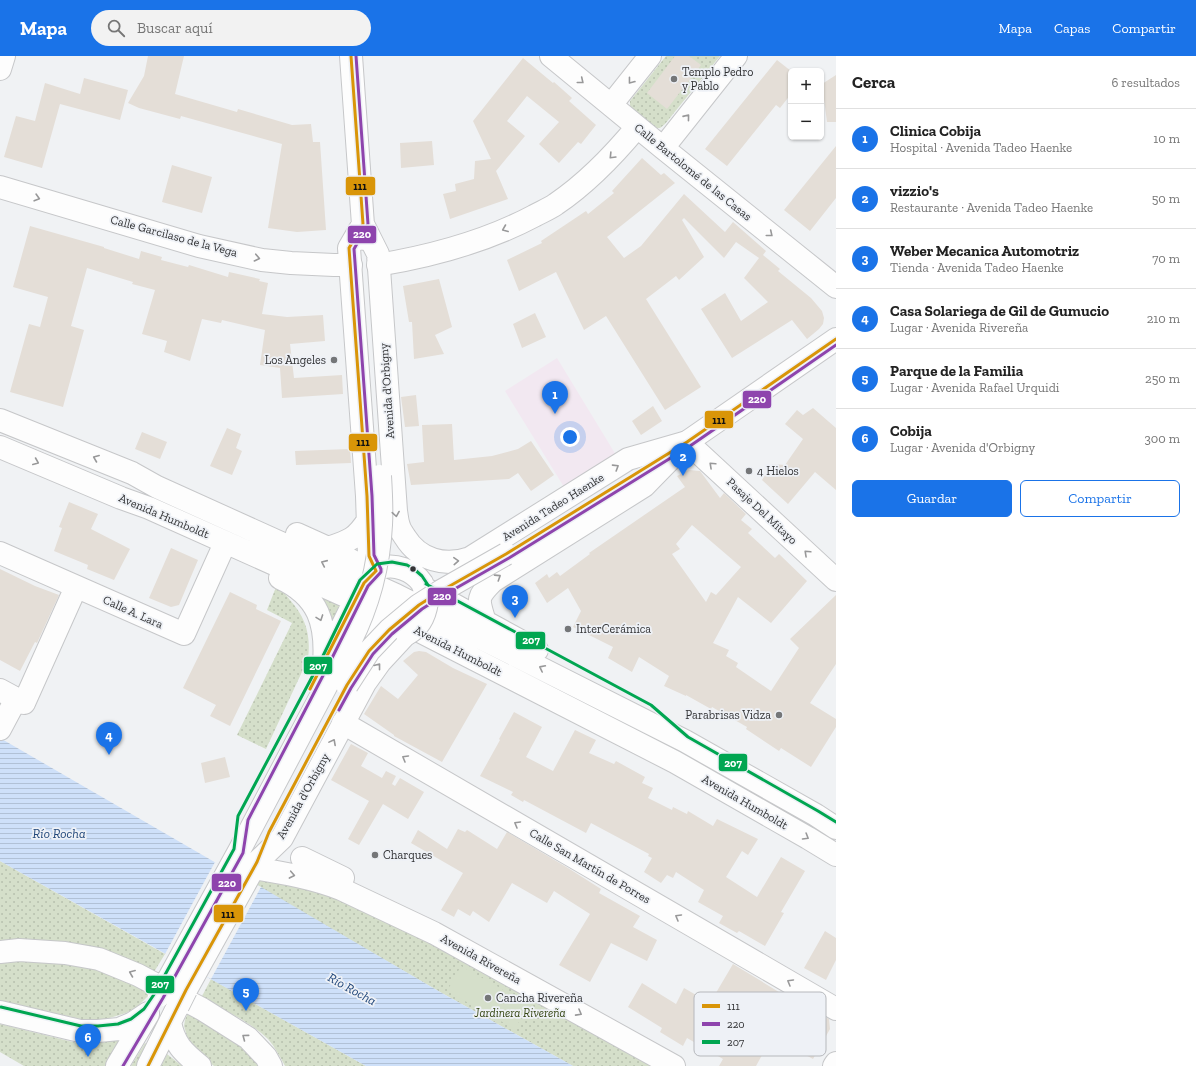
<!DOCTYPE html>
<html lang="es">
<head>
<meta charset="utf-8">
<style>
	:root { --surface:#fff; --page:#f2f2f2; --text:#222; --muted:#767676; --line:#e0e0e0; --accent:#1a73e8 }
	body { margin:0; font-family:"Zilla Slab",serif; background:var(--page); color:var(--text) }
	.controls { position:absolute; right:12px; top:12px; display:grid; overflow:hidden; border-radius:6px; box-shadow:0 1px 3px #0004 }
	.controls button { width:36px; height:36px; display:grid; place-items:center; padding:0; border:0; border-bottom:1px solid var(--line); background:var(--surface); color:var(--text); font:20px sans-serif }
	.you { position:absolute; left:570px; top:381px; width:14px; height:14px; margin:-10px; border:3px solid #fff; border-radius:50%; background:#1a73e8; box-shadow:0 0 0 6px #1a73e833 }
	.badge { display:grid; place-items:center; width:26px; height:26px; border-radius:50%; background:var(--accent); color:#fff; font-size:13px; font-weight:700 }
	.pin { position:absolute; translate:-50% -33px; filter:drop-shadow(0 1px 2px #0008) }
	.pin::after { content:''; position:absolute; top:21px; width:14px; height:12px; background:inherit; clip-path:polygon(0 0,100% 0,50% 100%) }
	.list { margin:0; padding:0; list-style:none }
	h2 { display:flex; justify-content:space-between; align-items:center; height:52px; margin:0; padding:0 16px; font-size:17px }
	h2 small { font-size:13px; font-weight:400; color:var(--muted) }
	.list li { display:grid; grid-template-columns:26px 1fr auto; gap:12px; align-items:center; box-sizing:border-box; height:60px; padding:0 16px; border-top:1px solid var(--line) }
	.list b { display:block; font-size:15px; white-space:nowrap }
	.list p { margin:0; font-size:13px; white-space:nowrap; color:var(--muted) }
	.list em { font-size:13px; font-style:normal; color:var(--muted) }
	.actions { display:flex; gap:8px; padding:12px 16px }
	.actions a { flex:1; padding:9px 0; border:1px solid var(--accent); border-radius:6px; text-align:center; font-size:14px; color:var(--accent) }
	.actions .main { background:var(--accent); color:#fff }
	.icon { flex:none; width:22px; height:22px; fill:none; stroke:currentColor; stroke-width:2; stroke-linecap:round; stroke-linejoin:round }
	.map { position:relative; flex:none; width:836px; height:1010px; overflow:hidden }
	header { display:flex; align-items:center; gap:24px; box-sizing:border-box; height:56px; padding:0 20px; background:var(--accent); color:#fff }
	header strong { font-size:19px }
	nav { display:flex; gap:22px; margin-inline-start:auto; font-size:14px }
	.search { width:280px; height:36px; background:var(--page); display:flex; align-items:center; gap:10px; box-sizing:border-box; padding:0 14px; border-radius:22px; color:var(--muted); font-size:15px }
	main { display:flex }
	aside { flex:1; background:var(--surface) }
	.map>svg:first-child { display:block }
</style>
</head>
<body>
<header>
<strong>Mapa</strong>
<div class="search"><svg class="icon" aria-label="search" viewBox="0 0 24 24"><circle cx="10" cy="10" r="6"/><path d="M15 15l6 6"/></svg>Buscar aquí</div>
<nav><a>Mapa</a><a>Capas</a><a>Compartir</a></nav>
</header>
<main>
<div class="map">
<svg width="836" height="1010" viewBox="0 0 836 1010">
	<defs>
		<pattern id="grass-dots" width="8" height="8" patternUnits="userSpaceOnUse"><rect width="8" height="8" fill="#d5dfca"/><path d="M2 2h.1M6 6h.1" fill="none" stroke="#b7c0ae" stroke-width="1.8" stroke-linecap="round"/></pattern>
		<pattern id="water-rules" width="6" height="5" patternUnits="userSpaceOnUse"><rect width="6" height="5" fill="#cee0f9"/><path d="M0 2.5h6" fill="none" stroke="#b1c1d6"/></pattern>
	</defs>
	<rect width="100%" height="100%" fill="#f0f2f4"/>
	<!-- medical -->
	<path fill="#f2e8f1" d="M557,302L616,399L564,431L505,335Z"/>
	<!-- grass -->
	<path fill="url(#grass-dots)" d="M666,0H720L665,68L660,72H655L630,51V45Z
		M276,531C282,534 286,539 290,544C306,562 311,579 308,603L266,693L237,679L292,567L267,554Z
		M314,539L345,546L330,576Z
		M0,805L165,898L154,916L0,887Z
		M272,821L372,852L656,1010H573L440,936L256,829L262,823Z
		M0,905H58L105,915L152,936L138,950L126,957L103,964H85L0,945Z
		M211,923L366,1010H285C280,1001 275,991 268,983C249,965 224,954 201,942Z
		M188,956L238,985L263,1010H214L198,998L189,987L184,970L185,964Z
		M0,968L81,988H92L119,984L111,1003L106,1010H24L0,996Z
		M145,987L148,989L138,1010H131Z
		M167,998L182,1010H161Z"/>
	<!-- garden -->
	<path fill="#d5dfca" d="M461,910L529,948L515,973L447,935Z"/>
	<!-- water -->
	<path fill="url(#water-rules)" d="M0,682L218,808L261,831L440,936L573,1010H366L0,805Z"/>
	<!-- pier -->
	<path fill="#f0f2f4" d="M215,806L261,831L211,923L165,898Z"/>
	<!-- building -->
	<path fill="#e4ded7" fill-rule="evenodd" d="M148,0H184L175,38L237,56L238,53L292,69L311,68L313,86H320L326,174L297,176L268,172L282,88L181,60L180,63L139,52L128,47L144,20Z
		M675,0H689L701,9L667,53L647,37Z
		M523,2L553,27L554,26L572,42L569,45L596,69L581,88L578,86L559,107L539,88L559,66L527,40L507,65L525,80L496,115L508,143L450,163L443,138L456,135L455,128L474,123L475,105L491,103L473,65Z
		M777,4L791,15V38L780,52L776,49L727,110L705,93Z
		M836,19V66H827L822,28Z
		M84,22L128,34L120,64L60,48L42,112L4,101L16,60L35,65L45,27L80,38Z
		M432,85L434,109L401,112L400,87Z
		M836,90V142L810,175L784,154Z
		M642,102L661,119L664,117L675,127L607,181L624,202L641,190L684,138L725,176L733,166L766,195L763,199L780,213L778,215L811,242L822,255L824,262L823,268L819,273L807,283L792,264L732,302L701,253L725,237L741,265L768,246L744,222L759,202L736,186L724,202L684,162L682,164L704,201L679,224L676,220L646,243L701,331L665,354L606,260L584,274L556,216L519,235L507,204L542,187L541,185L586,155L588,158L614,137L612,135Z
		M172,109L212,121L202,157L162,146Z
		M30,170L104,191V192L139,203L141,195L162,201L161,204L188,211L189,209L228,221L229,216L260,223L259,225L268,227L262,258L287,261L323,259L325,285L290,288L294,322L342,319L343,338L282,342L280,312L260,309L265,274L222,264L221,267L202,263L190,305L164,296L167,285L142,278L155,234L132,228L133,226L87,212L71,270L84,274L63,351L10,336L29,268L40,271L48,241L13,231Z
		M439,223L452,271L435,279L444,298L414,303L412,266H409L403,230Z
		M535,257L546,281L522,292L513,268Z
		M416,339L419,370L405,371L401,341Z
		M653,350L662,365L641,379L632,365Z
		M813,352L836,372V434L815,416L788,448L762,424L772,408L785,409L803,383L785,368L797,354L803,359Z
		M452,368L454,404L492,400L518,393L531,385L554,419L531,435L518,417L509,423L411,429L407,408L424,406L422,369Z
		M227,372L241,378L236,392L242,395L232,419L210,410Z
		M142,376L167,386L160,403L135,393Z
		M350,393L351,407L296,409L295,395Z
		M689,414L700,415L720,442L724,437L746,458L741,464L752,473L748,477L775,502L779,498L807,525L771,567L738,541L713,587L729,594L726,600L738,607L736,611L771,635L799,592L790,583L836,539V608L810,647L836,663V671L811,711L781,692L779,695L746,673L747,671L712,651L711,653L686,639V640L664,630L669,620L639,601L632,616L608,602L613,591L573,571L581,555L568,532L547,547L535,527L547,518L549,522L557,516L560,520L590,498L589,497L685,431L677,420ZM692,469L741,511L716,539L711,536L706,546L672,498L680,493L676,488Z
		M69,446L98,458L91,473L130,493L114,524L87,513L88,509L54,495L62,472L59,471Z
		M171,492L198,504L179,549L171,551L149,542Z
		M0,513L35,530L59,539L37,587L35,586L20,615L0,604Z
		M230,536L257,549L256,553L281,565L230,670L210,660L216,649L183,632Z
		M419,595L426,596L453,612L487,628L442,706L394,680V679L364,658L381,630L398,643L418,619L403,605L414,596Z
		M514,656L542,671L526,701L553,715L575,674L596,684L589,697L614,708L616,705L645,721L642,727L653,732L648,742L672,754L673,751L687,758L688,755L713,770L717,763L758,783L748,799L742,795L726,821L757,841L781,801L805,815L781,856L784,857L765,890L739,875L737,877L719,867L723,860L698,846L704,834L676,816L673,822L667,819L661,827L644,816L652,802L648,800L649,798L591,767L586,777L524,744L523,746L511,739L513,736L480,720L500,684L499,683Z
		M351,688L368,697L361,710L382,722L386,715L396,720L392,728L395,730L400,722L424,736L408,763L383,748L359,789L348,783L369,745L331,724Z
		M225,701L230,721L205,727L201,707Z
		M458,773L465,776L467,774L497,793L507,776L568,812L601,833L599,837L640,860L633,871L657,884L647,905L611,887L590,926L559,909L590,858L554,835L547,847L512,827L489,866L473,855L470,860L458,853L454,861L441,854L463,817L411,787L418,774L447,793Z
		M825,875L836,882V904L826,924L804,912Z
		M733,908L802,950L803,948L829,963L830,973L813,1003L782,986L791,970L749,946L733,973L766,992L756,1010H719L723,1003L687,982L683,990L660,976L662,972L628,951L642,927L676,948L684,932L710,947Z"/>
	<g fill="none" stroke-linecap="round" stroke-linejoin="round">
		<defs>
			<path id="minor" d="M551,0L663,92L836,231
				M0,13L4,0
				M611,49L650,0
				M663,92L736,0
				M0,131L199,190L262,204L291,207L334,209H351
				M378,209C432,200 485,186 534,160C541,156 549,153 556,148C587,127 613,100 637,71
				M687,386L836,524
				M0,497L184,578L221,496
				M0,634L24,647L76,531
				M343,667L836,953
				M0,673L16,643
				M302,802L343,822
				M254,812C284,817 313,822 341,833L434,877L674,1010
				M834,1010L836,1007"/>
			<path id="major" d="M351,0L364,183
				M363,168L378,198L396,455C397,460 397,465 399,470C400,474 403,478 405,481C419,504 445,511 470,502L628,403L687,386
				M363,168L349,192L367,440L369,500L375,514
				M0,364L132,417L157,431L396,539L685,685L816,759L836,772
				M0,391L121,442L149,452L388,559L675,706L808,782L836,799
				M297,478L328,492L356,507
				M328,492C349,485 356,483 368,464
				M369,520C372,518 375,514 379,513C394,506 414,515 422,527C425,533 426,539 427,546
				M280,522C319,540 327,568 324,608
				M424,532L460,552L537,594
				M360,554C368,573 381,583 403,580
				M485,566C478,543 476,542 493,525L644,430L687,386L836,283
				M326,603L352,550
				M0,896L19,894L65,897L99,903L138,919L202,953L248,982L266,1001L271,1010
				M168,924L239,795L331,621
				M186,934L257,806L282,782L365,627L380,606L405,579
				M0,956L80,975H98L119,973L133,967L148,957
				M170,966C174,988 183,996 200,1010
				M117,1010L148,958
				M148,1010L178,950"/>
		</defs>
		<!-- minor casing -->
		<use href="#minor" stroke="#c6c7c9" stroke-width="24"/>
		<!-- major casing -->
		<use href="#major" stroke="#c6c7c9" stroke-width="24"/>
		<!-- minor -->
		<use href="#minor" stroke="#fdfdfd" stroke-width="22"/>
		<!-- major -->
		<use href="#major" stroke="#fdfdfd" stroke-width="22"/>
		<defs>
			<path id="major-bridge" d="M407,578C420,571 425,560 427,546
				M331,621C338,609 345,598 350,586C368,550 379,509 381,469C382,452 381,436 380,420
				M347,629L369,595L389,574L419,549L441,535L506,498
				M159,940L168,924
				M178,950L186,934"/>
		</defs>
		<!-- major-bridge casing -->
		<use href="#major-bridge" stroke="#c6c7c9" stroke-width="24" stroke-linecap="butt"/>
		<!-- major-bridge -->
		<use href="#major-bridge" stroke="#fdfdfd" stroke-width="22"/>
		<defs>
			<path id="bus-1" d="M351,0L363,168L349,192L367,440L369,500L376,515
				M310,633L364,527L376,515
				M148,1010L186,934L257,806L269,776L347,629L369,595L389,574L419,549L441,535L506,498L687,386L836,283"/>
			<path id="bus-2" d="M339,654L351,632L373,598L392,578L422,553L444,539L509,502L690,390L836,289
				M123,1010L163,942L243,797L248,764L328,610L368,530L381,516V513L374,499L372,440L354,193L368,168L356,0"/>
			<path id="bus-3" d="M426,528L651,649L688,681L818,755L836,766
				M1,951L81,970H98L118,968L131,963L144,953L155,937L234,793L238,760L320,606L360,524L377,508L392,506L407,509L414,513L422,520L428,529"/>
		</defs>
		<!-- bus-1 casing -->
		<use href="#bus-1" stroke="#eef1f6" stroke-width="6"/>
		<!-- bus-2 casing -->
		<use href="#bus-2" stroke="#eef1f6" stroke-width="6"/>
		<!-- bus-3 casing -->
		<use href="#bus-3" stroke="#eef1f6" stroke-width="6"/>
		<!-- bus-1 -->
		<use href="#bus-1" stroke="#d99508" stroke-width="3"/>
		<!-- bus-2 -->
		<use href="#bus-2" stroke="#8e44ad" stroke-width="3"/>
		<!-- bus-3 -->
		<use href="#bus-3" stroke="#00a651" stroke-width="3"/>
	</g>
	<!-- one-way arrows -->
	<defs><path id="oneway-chevron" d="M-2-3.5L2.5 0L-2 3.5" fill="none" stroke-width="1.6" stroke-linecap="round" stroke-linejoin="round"/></defs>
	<g stroke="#989899">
		<use href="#oneway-chevron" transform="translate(581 25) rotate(39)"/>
		<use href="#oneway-chevron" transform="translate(631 25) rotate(128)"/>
		<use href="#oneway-chevron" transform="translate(687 61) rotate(-51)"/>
		<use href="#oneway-chevron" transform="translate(612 100) rotate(134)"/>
		<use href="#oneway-chevron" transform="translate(37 142) rotate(16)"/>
		<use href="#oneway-chevron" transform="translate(505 173) rotate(158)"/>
		<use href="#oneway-chevron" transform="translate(770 178) rotate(39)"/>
		<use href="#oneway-chevron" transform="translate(257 202) rotate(12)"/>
		<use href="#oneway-chevron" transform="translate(96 402) rotate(-158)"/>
		<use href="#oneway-chevron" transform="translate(36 406) rotate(23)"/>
		<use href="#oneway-chevron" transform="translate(712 409) rotate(-137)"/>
		<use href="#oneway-chevron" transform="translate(616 411) rotate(-32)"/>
		<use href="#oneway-chevron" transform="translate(396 458) rotate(81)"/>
		<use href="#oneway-chevron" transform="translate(807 497) rotate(-137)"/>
		<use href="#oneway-chevron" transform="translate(456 505) rotate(-3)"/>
		<use href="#oneway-chevron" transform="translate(324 507) rotate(-156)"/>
		<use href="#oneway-chevron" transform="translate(498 521) rotate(-33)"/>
		<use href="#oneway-chevron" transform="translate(320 562) rotate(70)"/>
		<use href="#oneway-chevron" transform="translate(378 610) rotate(-52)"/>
		<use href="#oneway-chevron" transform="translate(542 612) rotate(-153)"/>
		<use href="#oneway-chevron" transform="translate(333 686) rotate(-62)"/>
		<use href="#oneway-chevron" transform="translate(405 702) rotate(-150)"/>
		<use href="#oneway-chevron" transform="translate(517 768) rotate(-150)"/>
		<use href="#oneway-chevron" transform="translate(806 781) rotate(31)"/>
		<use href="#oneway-chevron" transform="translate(292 819) rotate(11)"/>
		<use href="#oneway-chevron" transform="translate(678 861) rotate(-150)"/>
		<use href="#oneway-chevron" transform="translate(132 917) rotate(-158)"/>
		<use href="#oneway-chevron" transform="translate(790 926) rotate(-150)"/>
		<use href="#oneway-chevron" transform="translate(579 957) rotate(29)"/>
		<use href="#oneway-chevron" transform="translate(245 981) rotate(-143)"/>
	</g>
	<!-- markers -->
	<g fill="#747678" stroke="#eef1f6" stroke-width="1.5">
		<circle cx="674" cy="23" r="4"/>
		<circle cx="334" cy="304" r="4"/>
		<circle cx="749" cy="415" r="4"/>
		<circle cx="568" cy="573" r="4"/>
		<circle cx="779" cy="659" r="4"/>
		<circle cx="375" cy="799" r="4"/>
		<circle cx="488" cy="942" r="4"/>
	</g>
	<circle fill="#323335" stroke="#eef1f6" stroke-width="1.5" cx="413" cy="513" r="3.5"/>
	<g text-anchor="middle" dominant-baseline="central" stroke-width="3.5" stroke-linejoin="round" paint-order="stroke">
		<!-- poi labels -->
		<g font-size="12" fill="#323335" stroke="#eef1f6" text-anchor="start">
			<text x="682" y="16">Templo Pedro<tspan x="682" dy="14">y Pablo</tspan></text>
			<text x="326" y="304" text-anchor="end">Los Angeles</text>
			<text x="757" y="415">4 Hielos</text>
			<text x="576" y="573">InterCerámica</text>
			<text x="771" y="659" text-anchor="end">Parabrisas Vidza</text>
			<text x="383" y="799">Charques</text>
			<text x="496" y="942">Cancha Rivereña</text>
		</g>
		<!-- street labels -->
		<g font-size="12" fill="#323335" stroke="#eef1f6">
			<text transform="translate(693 116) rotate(39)">Calle Bartolomé de las Casas</text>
			<text transform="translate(174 180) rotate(15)">Calle Garcilaso de la Vega</text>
			<text transform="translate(387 335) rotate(-94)">Avenida d'Orbigny</text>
			<text transform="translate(553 451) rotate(-32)">Avenida Tadeo Haenke</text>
			<text transform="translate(762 455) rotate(43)">Pasaje Del Mitayo</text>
			<text transform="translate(164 460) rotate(23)">Avenida Humboldt</text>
			<text transform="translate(133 556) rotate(24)">Calle A. Lara</text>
			<text transform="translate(458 595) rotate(27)">Avenida Humboldt</text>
			<text transform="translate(303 740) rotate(-61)">Avenida d'Orbigny</text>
			<text transform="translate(745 746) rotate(30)">Avenida Humboldt</text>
			<text transform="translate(590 810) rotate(30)">Calle San Martín de Porres</text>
			<text transform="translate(481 903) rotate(29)">Avenida Rivereña</text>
		</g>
		<!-- park labels -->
		<g font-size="12" font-style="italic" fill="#364714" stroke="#eef1f6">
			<text x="520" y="957">Jardinera Rivereña</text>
		</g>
		<!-- water labels -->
		<g font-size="13" font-style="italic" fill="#22487b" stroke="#eef1f6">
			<text x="59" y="777">Río Rocha</text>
			<text transform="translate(352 933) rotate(29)">Río Rocha</text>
		</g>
	</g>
	<!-- legend -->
	<rect x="694" y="936" width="132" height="64" rx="6" fill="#eef1f6" stroke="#b6b8bc" stroke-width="1"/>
	<rect x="702" y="948" width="18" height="4" fill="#d99508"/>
	<rect x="702" y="966" width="18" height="4" fill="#8e44ad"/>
	<rect x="702" y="984" width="18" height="4" fill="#00a651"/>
	<g font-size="11" fill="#323335">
		<text x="727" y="954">111</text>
		<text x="727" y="972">220</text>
		<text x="727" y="990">207</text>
	</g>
	<g stroke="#eef1f6" stroke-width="1.5">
		<rect x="345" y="120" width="31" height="20" rx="4" fill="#d99508"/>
		<rect x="347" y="169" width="30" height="19" rx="4" fill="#8e44ad"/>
		<rect x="742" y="334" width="30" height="19" rx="4" fill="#8e44ad"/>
		<rect x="704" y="354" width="30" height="19" rx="4" fill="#d99508"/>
		<rect x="348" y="377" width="30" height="19" rx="4" fill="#d99508"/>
		<rect x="427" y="531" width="30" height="19" rx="4" fill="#8e44ad"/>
		<rect x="515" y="575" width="31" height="19" rx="4" fill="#00a651"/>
		<rect x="303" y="600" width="30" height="19" rx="4" fill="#00a651"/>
		<rect x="718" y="697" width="30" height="19" rx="4" fill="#00a651"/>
		<rect x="211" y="817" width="31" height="19" rx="4" fill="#8e44ad"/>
		<rect x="213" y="848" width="31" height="19" rx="4" fill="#d99508"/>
		<rect x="145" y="919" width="30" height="19" rx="4" fill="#00a651"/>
	</g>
	<g font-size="11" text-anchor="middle" font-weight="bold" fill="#fff">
		<text x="362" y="182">220</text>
		<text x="757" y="347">220</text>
		<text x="442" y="544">220</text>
		<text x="531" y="588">207</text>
		<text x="318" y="614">207</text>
		<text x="733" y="711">207</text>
		<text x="227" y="831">220</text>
		<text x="160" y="932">207</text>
	</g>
	<g font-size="11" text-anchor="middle" font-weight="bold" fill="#111">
		<text x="360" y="134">111</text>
		<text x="719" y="368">111</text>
		<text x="363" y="390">111</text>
		<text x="228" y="862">111</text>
	</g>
</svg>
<div class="controls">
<button>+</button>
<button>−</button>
</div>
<div class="you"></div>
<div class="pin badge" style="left:555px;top:358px">1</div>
<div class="pin badge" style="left:683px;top:420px">2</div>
<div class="pin badge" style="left:515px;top:562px">3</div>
<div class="pin badge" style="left:109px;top:699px">4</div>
<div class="pin badge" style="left:246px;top:955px">5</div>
<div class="pin badge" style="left:88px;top:1001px">6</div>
</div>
<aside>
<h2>Cerca<small>6 resultados</small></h2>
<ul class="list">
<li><span class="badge">1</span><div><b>Clinica Cobija</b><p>Hospital · Avenida Tadeo Haenke</p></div><em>10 m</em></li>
<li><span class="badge">2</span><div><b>vizzio's</b><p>Restaurante · Avenida Tadeo Haenke</p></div><em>50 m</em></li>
<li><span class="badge">3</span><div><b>Weber Mecanica Automotriz</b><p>Tienda · Avenida Tadeo Haenke</p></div><em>70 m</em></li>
<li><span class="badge">4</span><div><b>Casa Solariega de Gil de Gumucio</b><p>Lugar · Avenida Rivereña</p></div><em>210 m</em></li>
<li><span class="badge">5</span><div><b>Parque de la Familia</b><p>Lugar · Avenida Rafael Urquidi</p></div><em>250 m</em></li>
<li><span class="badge">6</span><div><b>Cobija</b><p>Lugar · Avenida d'Orbigny</p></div><em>300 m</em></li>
</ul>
<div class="actions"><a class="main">Guardar</a><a>Compartir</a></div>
</aside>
</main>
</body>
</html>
